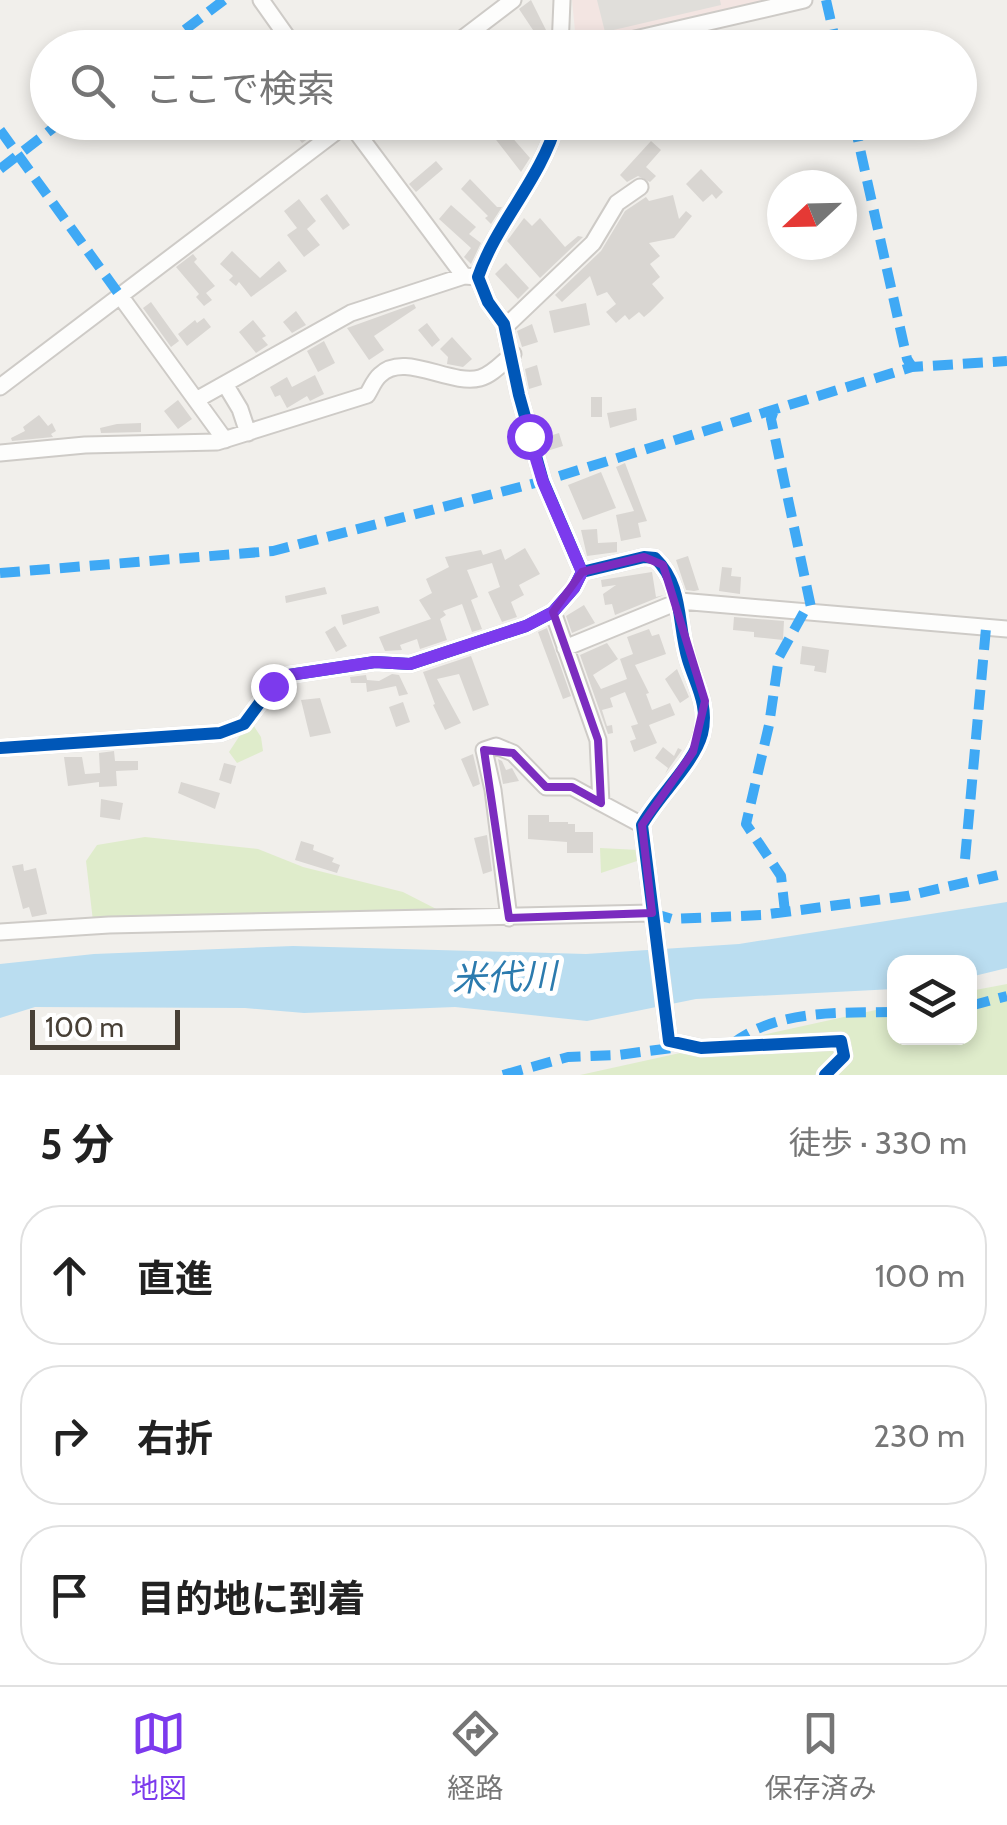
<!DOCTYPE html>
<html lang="ja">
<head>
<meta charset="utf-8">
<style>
	:root { --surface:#fff; --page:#f6f6f6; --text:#222; --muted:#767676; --line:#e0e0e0; --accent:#7c3aed }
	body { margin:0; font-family:Cabin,"Noto Sans JP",sans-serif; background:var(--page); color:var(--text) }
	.controls { position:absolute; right:30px; bottom:30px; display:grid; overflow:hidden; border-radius:20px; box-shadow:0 5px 15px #0003 }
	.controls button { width:90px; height:90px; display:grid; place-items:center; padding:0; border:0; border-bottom:2px solid var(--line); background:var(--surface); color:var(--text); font:50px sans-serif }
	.compass { position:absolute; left:767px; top:170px; width:90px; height:90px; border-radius:50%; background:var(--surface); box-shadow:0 5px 15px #0003; rotate:248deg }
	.scale { position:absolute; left:30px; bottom:25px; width:150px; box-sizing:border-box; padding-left:10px; border:5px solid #484036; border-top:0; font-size:28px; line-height:35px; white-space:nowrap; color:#484036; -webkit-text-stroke:8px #fff; paint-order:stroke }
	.stop { position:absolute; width:30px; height:30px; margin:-22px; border:8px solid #7c3aed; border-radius:50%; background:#fff }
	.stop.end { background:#7c3aed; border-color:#fff; box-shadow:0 2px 10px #0008 }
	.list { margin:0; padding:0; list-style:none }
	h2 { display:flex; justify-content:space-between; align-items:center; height:130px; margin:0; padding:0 40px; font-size:42px }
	h2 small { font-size:32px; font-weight:400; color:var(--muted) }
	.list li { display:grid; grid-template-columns:65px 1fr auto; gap:30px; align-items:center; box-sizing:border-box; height:140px; margin:0 20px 20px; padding:0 20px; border:2px solid var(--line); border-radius:40px }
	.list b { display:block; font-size:38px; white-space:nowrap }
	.list em { font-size:32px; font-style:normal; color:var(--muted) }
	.icon { flex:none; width:55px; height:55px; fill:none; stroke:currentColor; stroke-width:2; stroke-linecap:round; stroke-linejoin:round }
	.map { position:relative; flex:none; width:1007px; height:1075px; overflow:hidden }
	.search { position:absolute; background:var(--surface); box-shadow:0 5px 15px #0003; left:30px; right:30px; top:30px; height:110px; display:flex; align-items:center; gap:25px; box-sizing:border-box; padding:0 35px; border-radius:55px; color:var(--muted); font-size:38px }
	.sheet { height:610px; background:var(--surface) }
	nav { display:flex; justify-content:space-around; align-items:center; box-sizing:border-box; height:140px; border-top:2px solid var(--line); background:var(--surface); font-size:28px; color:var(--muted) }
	nav a { display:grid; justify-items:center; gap:5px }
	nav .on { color:var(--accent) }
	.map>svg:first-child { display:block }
</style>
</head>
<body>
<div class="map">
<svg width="1007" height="1075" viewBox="0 0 1007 1075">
	<rect width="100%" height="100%" fill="#f1efeb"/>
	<!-- medical -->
	<path fill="#f3e5e2" d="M572,0H775L583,44L575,31Z"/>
	<!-- green -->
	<path fill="#dfeccb" d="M250,720L261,737L263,751L237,763L229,752Z
		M145,837L258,849L303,867L403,892L446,914L330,917L219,914L93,921L86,861L97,845Z
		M600,848L639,850L640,860L601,873Z
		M1007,984V1075H580L894,1006V1038H970V991Z"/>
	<!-- parking -->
	<path fill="#e0deda" d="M597,0H720L721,5L605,32Z"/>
	<!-- water -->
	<path fill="#baddf0" d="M1007,902V968L970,977V962H894V989L696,999L587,1021L455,1007L304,1013L245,1008L35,1007L0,1018V964L94,954L293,946L586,954L739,944Z"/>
	<!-- building -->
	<path fill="#d9d6d2" d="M531,0L546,30L537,36L519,9Z
		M285,122H313L319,131L302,143Z
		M503,127L530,158L521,172L493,136Z
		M651,141L661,150L646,167L656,176L650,182L638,176L627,182L620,175Z
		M436,161L443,169L416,192L409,184Z
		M701,169L723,192L716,199L712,194L703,202L686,184Z
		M470,179L497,207H502L491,224L485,218L488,216L461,189Z
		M327,194L350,225L343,230L320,199Z
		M673,195L679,219L686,211L692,216L674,238L649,243L660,256L650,264L660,277L652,284L664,298L650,312L644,317L639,312L629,320L625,315L616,323L606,312L616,304L607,292L597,296L590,276L562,302L555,295L601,251L625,211L646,197L649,201Z
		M299,199L316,221L307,229L320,245L304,257L287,235L297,228L284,211Z
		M451,205L476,227L469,234L481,243L471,264L464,257L471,248L439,219Z
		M524,218L532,226L540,218L565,247L578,236L583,237L540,278L507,241Z
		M232,251L260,278L279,261L287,271L251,297L239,282L236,286L229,280L233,276L220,264Z
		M193,254L197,259L194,262L215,286L206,293L212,300L204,306L196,297L199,294L176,267Z
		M506,263L529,288L515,302L518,299L495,274Z
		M151,302L179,341L171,347L143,308Z
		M586,303L590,325L554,333L549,311Z
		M414,304L416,308L374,336L384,350L369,360L347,328Z
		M296,311L306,325L292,333L283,322Z
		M204,318L211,327L187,346L178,334L195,320L197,323Z
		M253,320L266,336L262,338L268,345L256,353L239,332Z
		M427,323L440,340L432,347L418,330Z
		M532,324L538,342L522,347L517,331Z
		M452,337L472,359L463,367L447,364L448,357L440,349Z
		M324,341L335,363L318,372L307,351Z
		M537,365L542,385L529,389L525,369Z
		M315,375L324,394L310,401L307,396L287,408L280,395L275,397L270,387L287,377L292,387Z
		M591,397H602V417H591Z
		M178,400L192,419L178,429L164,411Z
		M636,408L637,420L610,428L607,413Z
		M39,415L48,426L52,423L56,431L51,434L53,437L12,441L11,438L25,431L23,427Z
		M141,423V432L101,433L100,428L117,424Z
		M559,433L563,446L547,451L543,438Z
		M625,463L647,521L638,523L641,537L621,541L616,515L634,511L616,467Z
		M601,472L616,508L583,520L568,485Z
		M597,529L598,543L617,542V552L587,556L581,530Z
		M525,548L540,574L519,585L524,595L511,602L517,617L502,622L488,592L500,587L492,563L467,570L478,597L471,600L482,629L472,632L462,604L443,611L446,615L440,619L447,640L420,649L417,639L400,645L402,650L385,651L379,637L431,619L419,600L432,593L426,579L449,567L445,557L481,550L483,555L501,549L505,560Z
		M688,556L699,590L694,591L686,590L676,560Z
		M722,567L732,568L731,576L741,577L740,594L719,591Z
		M652,572L656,597L664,595L615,615L612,604L605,605L603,594L616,585L602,587L601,580Z
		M325,587L327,594L286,603L285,596Z
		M584,605L595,623L572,633L566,616Z
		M378,606L380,613L343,625L341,615Z
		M734,617L784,621L783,640L754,637V632L733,630Z
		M335,626L347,646L336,652L325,632Z
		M547,628L571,696L563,699L538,632Z
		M649,629L652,636L659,634L666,654L635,665L649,693L646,694L652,710L670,703L675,715L649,725L657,743L634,752L630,741L636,739L631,726L638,724L625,692L610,698L613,707L602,710L607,726L612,725L613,733L608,734L580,655L607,643L618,659L593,675L601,689L627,679L620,659L633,654L627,637Z
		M802,646L829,650L826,673L814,671L815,666L800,664Z
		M471,656L489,705L473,711L459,674L437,679L461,723L445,730L433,705L435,704L423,672Z
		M677,669L689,697L680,703L665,679Z
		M392,674L399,675L408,694L399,696L396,686L367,692L366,683H351L350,677L366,675L367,680L379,681Z
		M320,698L331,733L310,737L301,700Z
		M403,702L410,722L396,727L389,707Z
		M663,747L674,756L678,748L682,750L665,774L668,768L655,758Z
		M114,751L115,761H138V770L116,771L117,786L99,787V782L68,786L64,757H82L85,774L100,773L99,753Z
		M473,754L480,784L473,787L461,759Z
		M498,759L502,761L506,770L512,768L519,781L503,784Z
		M224,763L236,766L231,784L219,780Z
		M181,782L220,793L215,809L178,793Z
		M101,799L123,803L120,820L100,817Z
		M528,815H549V822H568V824H575V832H593V853H567V842L528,839Z
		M487,835L492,871L483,874L474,838Z
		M301,841L314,845L313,850L334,858L332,862L340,865L337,873L295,860Z
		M23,864L24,871L36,868L47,914L32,917L29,907L23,909L12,866Z"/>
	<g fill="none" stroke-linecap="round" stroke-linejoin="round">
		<defs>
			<path id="minor" d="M261,0L295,48
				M450,48L513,0
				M560,48L562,0
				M596,48L804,0
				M349,122L464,276
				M121,297L225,440
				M505,327L593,243L617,203L640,187
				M225,384L240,409L248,433
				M0,387L349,122
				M196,400L351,313L464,276L478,277
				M0,453L85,445L217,442L367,395C371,389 374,380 380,375C404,351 450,386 480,378C492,375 503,362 513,354
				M582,572L644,557L655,558C684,586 677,624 688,660C696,686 709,705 702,734C694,764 657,797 642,825L669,1041L701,1048L841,1041L844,1056L825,1075
				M553,612L598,740L601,803L642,825
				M565,648L680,601L1007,629
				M0,748L220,733L244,724L273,685L289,675L375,662L410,664L526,626L553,612L574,588L582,572L543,481L519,395L504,324L488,302L478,277C497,222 541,179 557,122
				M509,918L493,790L484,750L496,746L513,753L546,787H572L601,803
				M0,932L109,925L652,913"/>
		</defs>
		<!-- minor casing -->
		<use href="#minor" stroke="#cecbc7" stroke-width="19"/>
		<!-- minor -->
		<use href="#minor" stroke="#fdfdfc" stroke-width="15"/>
		<!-- quiet -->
		<path stroke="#3fa9f5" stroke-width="10" stroke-dasharray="20 10" stroke-linecap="butt" d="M826,0L837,48
			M161,48L224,0
			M854,122L907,359L912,367
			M0,130L121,297
			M0,169L61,122
			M774,410L771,419L812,612
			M0,573L273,551L543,481L912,367L1007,361
			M965,859L986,628
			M785,912L781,876L746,824L769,725L779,657L804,612
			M652,913L672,919L762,915L907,896L1007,873
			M970,1006L1007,996
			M732,1044C777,1009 839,1013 894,1012
			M503,1075L568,1057L618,1055L679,1047"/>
		<defs>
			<path id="cycleway" d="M582,572L644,557L655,558C684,586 677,624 688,660C696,686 709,705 702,734C694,764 657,797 642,825L669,1041L701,1048L841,1041L844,1056L825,1075
				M0,748L220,733L244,724L273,685L289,675L375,662L410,664L526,626L553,612L574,588L582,572L543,481L519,395L504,324L488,302L478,277C497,222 541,179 557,122"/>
		</defs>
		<!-- cycleway casing -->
		<use href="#cycleway" stroke="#fff" stroke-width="19"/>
		<!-- cycleway -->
		<use href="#cycleway" stroke="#0057b8" stroke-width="12"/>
	</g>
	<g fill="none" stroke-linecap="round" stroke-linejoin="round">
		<!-- route -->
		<path stroke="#7c3aed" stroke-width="12" d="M273,686L289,675L375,662L410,664L526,626L553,612L574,588L582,572L543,482L529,436"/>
	</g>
	<!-- marked area -->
	<path fill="none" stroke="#7b2cbf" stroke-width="8" stroke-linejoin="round" d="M644,557L663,565L705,701L693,752L642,825L652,913L509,918L484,750L513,753L546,787H572L601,803L598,740L553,612L582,572Z"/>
	<g text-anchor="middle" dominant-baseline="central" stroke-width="10" stroke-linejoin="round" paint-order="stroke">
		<!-- water labels -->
		<g font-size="35" font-style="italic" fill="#2c7bae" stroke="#fff">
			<text transform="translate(504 977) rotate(-2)">米代川</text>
		</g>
	</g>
</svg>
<div class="controls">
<button><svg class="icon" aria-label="layers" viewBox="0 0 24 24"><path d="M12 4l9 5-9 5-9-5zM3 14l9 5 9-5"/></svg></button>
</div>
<svg class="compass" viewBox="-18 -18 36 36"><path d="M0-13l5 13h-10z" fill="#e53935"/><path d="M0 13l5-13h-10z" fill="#767676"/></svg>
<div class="scale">100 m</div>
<div class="stop" style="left:529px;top:436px"></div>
<div class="stop end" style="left:273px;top:686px"></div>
<div class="search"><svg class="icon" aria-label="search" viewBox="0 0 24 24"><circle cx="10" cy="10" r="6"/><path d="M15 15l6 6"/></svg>ここで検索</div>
</div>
<section class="sheet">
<h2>5 分<small>徒歩 · 330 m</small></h2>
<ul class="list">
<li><svg class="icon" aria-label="ahead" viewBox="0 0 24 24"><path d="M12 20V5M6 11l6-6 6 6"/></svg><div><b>直進</b></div><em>100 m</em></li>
<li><svg class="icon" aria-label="right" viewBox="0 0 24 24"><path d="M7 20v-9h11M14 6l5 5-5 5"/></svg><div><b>右折</b></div><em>230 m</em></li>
<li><svg class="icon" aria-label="arrive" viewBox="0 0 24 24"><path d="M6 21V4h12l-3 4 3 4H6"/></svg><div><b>目的地に到着</b></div></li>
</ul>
</section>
<nav>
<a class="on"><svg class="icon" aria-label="map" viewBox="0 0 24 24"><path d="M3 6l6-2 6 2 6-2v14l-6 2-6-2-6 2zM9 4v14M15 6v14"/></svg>地図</a>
<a><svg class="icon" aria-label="directions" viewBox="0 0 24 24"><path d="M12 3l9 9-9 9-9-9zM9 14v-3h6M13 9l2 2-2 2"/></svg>経路</a>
<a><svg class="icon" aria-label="saved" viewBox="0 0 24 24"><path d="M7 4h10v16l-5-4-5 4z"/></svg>保存済み</a>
</nav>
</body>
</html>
